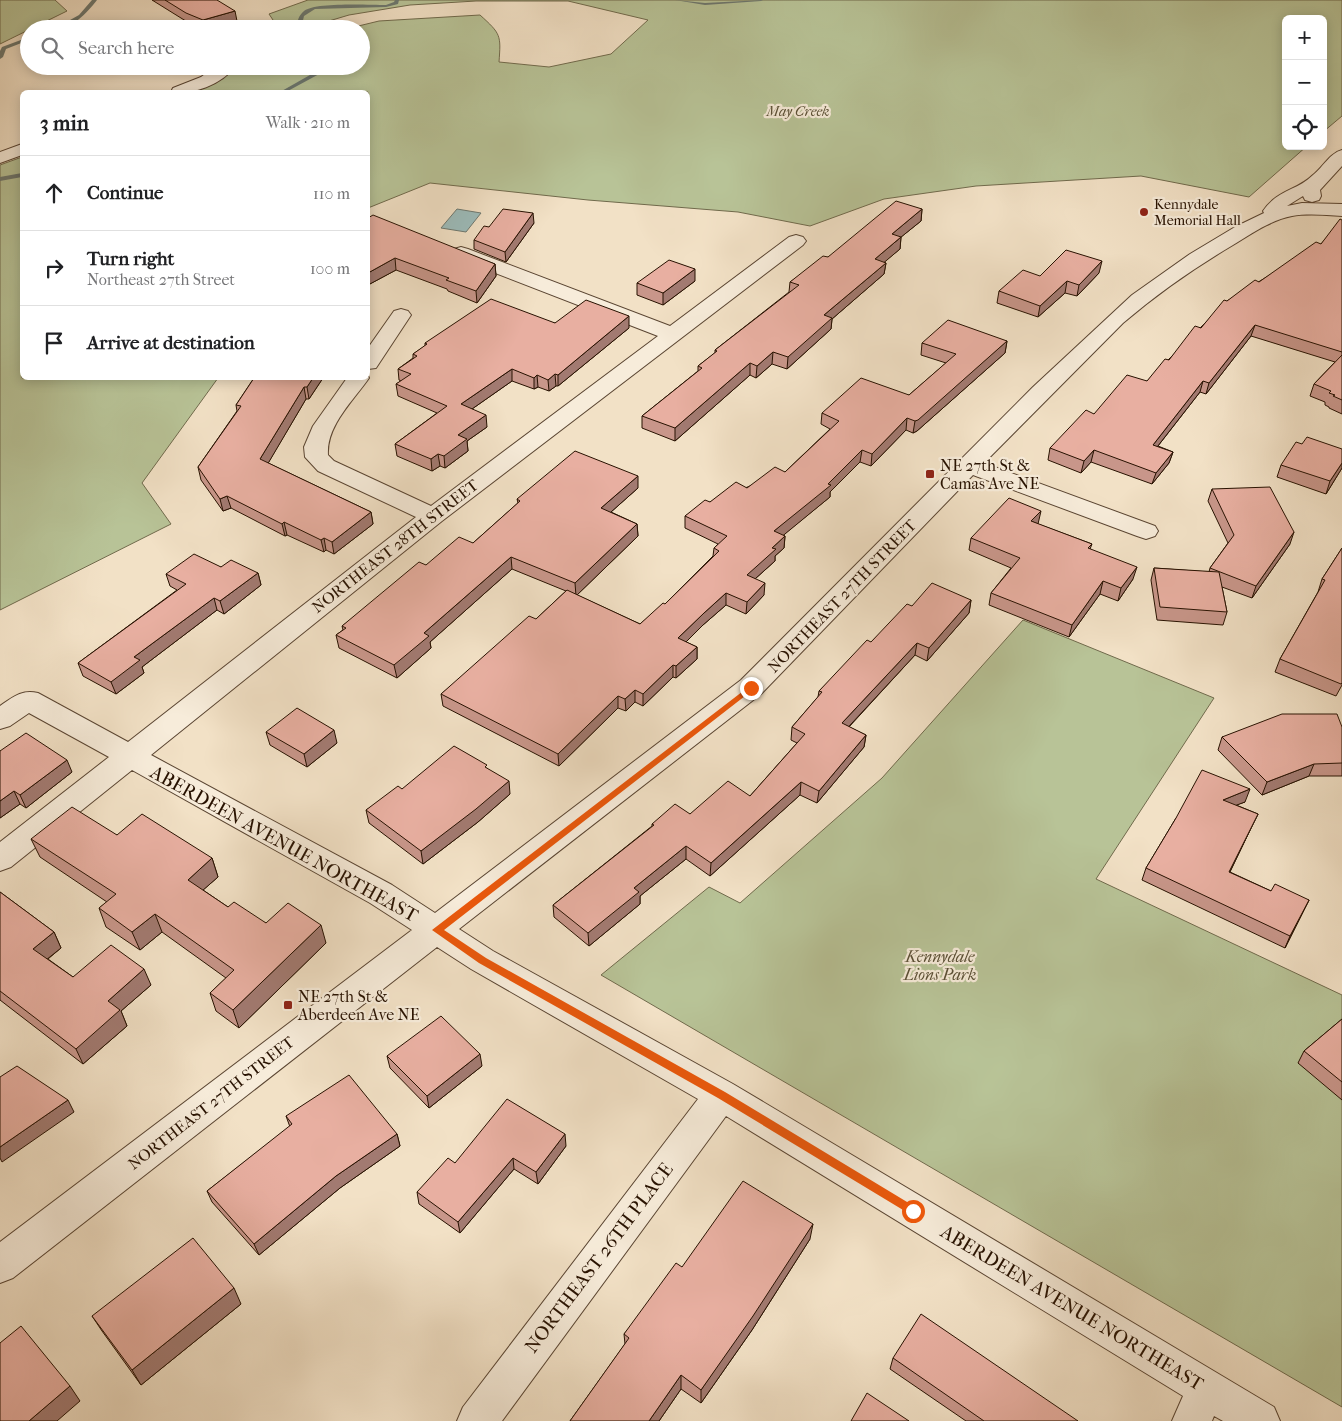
<!DOCTYPE html>
<html lang="en">
<head>
<meta charset="utf-8">
<style>
	:root { --surface:#fff; --page:#f2f2f2; --text:#202124; --muted:#757577; --line:#e0e0e0 }
	body { margin:0; font-family:"IM FELL French Canon",serif; background:var(--page); color:var(--text) }
	.controls { position:absolute; right:15px; top:15px; display:grid; overflow:hidden; border-radius:8px; box-shadow:0 2px 12px #0003 }
	.controls button { width:45px; height:45px; display:grid; place-items:center; padding:0; border:0; border-bottom:1px solid var(--line); background:var(--surface); color:var(--text); font:25px sans-serif }
	.stop { position:absolute; width:15px; height:15px; margin:-11px; border:4px solid #ea580c; border-radius:50%; background:#fff }
	.stop.end { background:#ea580c; border-color:#fff; box-shadow:0 1px 5px #0008 }
	.list { margin:0; padding:0; list-style:none }
	h2 { display:flex; justify-content:space-between; align-items:center; height:65px; margin:0; padding:0 20px; font-size:21px }
	h2 small { font-size:16px; font-weight:400; color:var(--muted) }
	.list li { display:grid; grid-template-columns:32px 1fr auto; gap:15px; align-items:center; box-sizing:border-box; height:75px; padding:0 20px; border-top:1px solid var(--line) }
	.list b { display:block; font-size:19px; white-space:nowrap }
	.list p { margin:0; font-size:16px; white-space:nowrap; color:var(--muted) }
	.list em { font-size:16px; font-style:normal; color:var(--muted) }
	.icon { flex:none; width:28px; height:28px; fill:none; stroke:currentColor; stroke-width:2; stroke-linecap:round; stroke-linejoin:round }
	.map { position:relative; flex:none; width:1342px; height:1421px; overflow:hidden }
	.search { position:absolute; background:var(--surface); box-shadow:0 2px 12px #0003; left:20px; top:20px; width:350px; height:55px; display:flex; align-items:center; gap:12px; box-sizing:border-box; padding:0 18px; border-radius:28px; color:var(--muted); font-size:19px }
	.panel { position:absolute; background:var(--surface); box-shadow:0 2px 12px #0003; left:20px; top:90px; width:350px; height:290px; border-radius:8px }
	.map>svg:first-child { display:block }
</style>
</head>
<body>
<div class="map">
<svg width="1342" height="1421" viewBox="0 0 1342 1421">
	<rect width="100%" height="100%" fill="#f2e1c6"/>
	<filter id="stains"><feTurbulence type="fractalNoise" baseFrequency=".004" numOctaves="4"/><feColorMatrix values="0 0 0 0 .2 0 0 0 0 .09 0 0 0 0 .02 0 0 0 .5 -.17"/></filter>
	<radialGradient id="worn" r=".72"><stop offset=".6" stop-color="#630" stop-opacity="0"/><stop offset="1" stop-color="#630" stop-opacity=".3"/></radialGradient>
	<!-- green -->
	<path fill="#b8c397" stroke="#706a4c" d="M0,0H55L67,11L0,44Z
		M308,0H1342V116L1323,132V19H1286V146H1307L1249,197L1141,176L976,186L884,199L810,226L738,212L588,200L430,183L368,208V92H196L244,66H361V29H346L379,21L480,15C501,34 501,35 499,62L549,67L611,54L648,20L568,1H476L410,5L349,15L302,29H279L269,14Z
		M22,157V378H218L142,483L171,524L0,610V165Z
		M1023,620L1214,698L1096,879L1342,995V1407L601,975L709,887L740,903L882,778Z"/>
	<!-- water -->
	<path fill="#9cbcbb" stroke="#6d7870" d="M457,209L481,213L466,232L441,228Z"/>
	<g fill="none" stroke-linecap="round" stroke-linejoin="round">
		<!-- stream -->
		<path fill="#6d7870" fill-rule="evenodd" d="M92,0H97C87,13 72,29 54,29L79,15Z
			M395,0H399L398,4L386,7L315,9L304,16L301,29H297C297,22 298,16 304,11C315,2 369,5 386,5L394,2Z
			M675,0L705,3L763,0L761,1L705,5Z
			M29,37V40L6,49L3,57L0,59V51L2,47Z
			M318,66H323L321,73L286,92H280L317,71Z
			M22,173V177L0,181V177Z"/>
		<defs>
			<path id="minor" d="M216,66H235C222,85 192,95 171,92L173,88L201,77Z
				M22,144V155L0,163V152Z
				M1342,150V166L1320,190L1321,196L1319,200L1312,202L1305,200L1303,196L1287,206L1302,203L1342,204V216C1326,215 1308,213 1292,216C1271,220 1251,234 1233,245C1194,268 1157,294 1123,323L984,463L1155,526L1158,531L1155,536L1146,539L1137,536L973,475L761,694L459,929L493,951L733,1084L1274,1407L1280,1421H1223L1214,1416L1212,1421H1172L1183,1396L726,1116L502,1421H457L463,1407L698,1099L471,969L437,947L13,1278L0,1283V1242L412,930L370,903L132,770L11,867L0,871V842L109,757L29,713L10,726L0,729V706C13,697 22,689 38,693L128,742L416,517L318,471L305,457L304,447L313,426L347,378L368,376L369,378C353,401 326,426 328,455L334,461L431,506L658,336L454,257L451,253L454,249L461,247L468,249L670,326L789,237L796,235L803,237L806,241L803,245L442,521L151,755L392,885L435,913L741,680L1033,387L1132,295L1190,254L1235,227L1264,213L1263,211C1278,189 1297,191 1313,175C1323,167 1330,153 1342,150Z
				M401,309L408,311L411,315L376,368L368,369V348L394,311Z"/>
		</defs>
		<!-- minor casing -->
		<use href="#minor" stroke="#5a4532" stroke-width="2"/>
		<!-- minor -->
		<use href="#minor" fill="#f7ecda" fill-rule="evenodd"/>
	</g>
	<!-- wall -->
	<path fill="#c8968a" stroke="#271100" d="M152,0H217L237,21L210,29H202L189,23Z
		M922,209L921,221L901,237L900,249L884,262L886,263L884,274L832,319L831,329L787,369L772,364L756,378L750,375L675,441L642,428V416L698,371V366L715,353V350L789,292L790,282L828,257Z
		M368,218L495,264L496,276L477,303L448,291L447,289L396,270L368,285Z
		M1342,220V414L1329,408V407L1325,405V402L1310,396L1314,384L1335,362L1251,336L1206,394L1200,392L1158,446L1173,452L1169,463L1152,484L1091,462L1081,473L1048,460L1050,448L1094,414L1147,381L1227,301L1321,244Z
		M534,223L506,262L474,249V240L489,227Z
		M1099,273L1077,296L1065,293L1038,317L997,303L999,291Z
		M695,281L663,305L637,295V283Z
		M555,323L629,328L558,386H556L549,391L538,387L534,389L512,381L472,409L487,427L467,441L468,451L445,468L440,466L432,471L397,456L395,444L437,413L398,396L396,384L401,381L399,380L398,369L413,358V354L425,346V343Z
		M1007,341L1005,353L917,431L913,433L906,430L871,466L860,462L830,492V497L783,535L785,536L784,548L775,556V561L755,579L764,595L746,614L726,605L703,625L686,642L697,647V659L676,678L673,677L643,706L635,702L626,711L618,708L559,766L443,706L441,694L536,619L566,591L512,569L430,642L431,648L397,678L339,648L336,635L343,630L342,626L426,565L473,543L518,503L517,499L638,488L611,512L637,524L638,536L577,595L640,624L665,604L713,556L714,548L718,544L685,528V516L710,502L785,472L830,429L821,424L822,413L909,395L946,363L921,355L922,343Z
		M254,378H323L309,399H306L268,463L371,512L373,524L334,554L326,550L324,552L287,535L285,536L231,508L223,511L201,480L198,467L237,411L236,405Z
		M1302,444L1342,468L1326,494L1277,477L1281,465Z
		M1212,489L1290,544L1252,598L1222,587L1227,612L1223,625L1157,620L1151,580L1154,568L1209,572L1210,568L1228,543L1208,501Z
		M1038,524L1092,544L1090,549L1133,579L1118,601L1100,594L1069,637L989,605L991,593L1011,568L969,550L971,538Z
		M1342,548V685L1336,696L1275,672L1280,659L1318,592L1322,579Z
		M221,567L258,573L261,585L224,614L217,610L142,667L144,673L116,694L83,676L78,663L177,590L170,586L166,574Z
		M971,600L969,613L927,661L915,655L849,727L866,735L864,747L817,803L800,795L710,876L686,859L640,896V904L589,946L554,917L553,905L652,826V824L690,814L750,796L797,743L791,740L792,727L818,697L819,691L871,642L912,606Z
		M1342,727V776H1309L1262,795L1218,750L1222,737Z
		M266,732L337,743L307,767L270,745Z
		M0,751L72,772L26,808L20,804L0,818Z
		M487,768L510,794L478,822L423,864L369,823L366,810L402,789Z
		M1245,802L1236,805L1258,814L1252,826L1230,872L1271,891L1309,900L1285,948L1142,880L1146,868L1176,818Z
		M117,835L212,858L218,877L203,890L228,907L266,923L326,943L239,1028L216,1011L210,993L226,978L162,932L140,950L106,927L99,908L107,902L40,857L31,839Z
		M0,892L54,932L61,948L48,959L73,977L151,985L121,1011L127,1026L83,1064L0,1000Z
		M1342,1019V1100L1298,1063L1304,1051Z
		M387,1056L482,1066L429,1108L390,1068Z
		M286,1116L397,1134L400,1146L340,1188L259,1255L212,1202L207,1191L290,1127Z
		M566,1146L538,1184L514,1169L460,1233L419,1204L417,1192L455,1163Z
		M810,1239L752,1330L701,1403L681,1389L659,1421H570L625,1344L624,1334L682,1267Z
		M241,1304L141,1385L102,1331L92,1316Z
		M893,1358L1078,1421H966L890,1369Z"/>
	<!-- shaded-wall -->
	<path fill="#a27a71" stroke="#271100" d="M235,11L237,21L210,29H205L203,20Z
		M922,209L921,221L890,246L892,234Z
		M533,213L534,223L506,262L505,252Z
		M901,237L900,249L874,271L875,259Z
		M395,258L396,270L368,285V273Z
		M1102,261L1099,273L1077,296L1079,285Z
		M886,263L884,274L832,319L831,329L787,369L788,357L824,315Z
		M495,264L496,276L477,303L476,291Z
		M695,269V281L663,305V293Z
		M1067,281L1065,293L1038,317L1040,306Z
		M629,316V328L558,386V375Z
		M1255,325L1251,336L1206,394L1209,383Z
		M1007,341L1005,353L917,431L913,433L915,421Z
		M773,352L772,364L756,378L757,366Z
		M750,363V375L675,441V428Z
		M512,369V381L462,416L461,404Z
		M555,374L556,386L549,391L548,380Z
		M537,375L538,387L534,389V378Z
		M313,378H323L309,399L307,387Z
		M1203,381L1200,392L1150,456L1153,445Z
		M304,387L306,399L263,472L260,459Z
		M486,415L487,427L467,441L468,451L445,468L444,456L458,435Z
		M907,418L906,430L871,466L872,454Z
		M862,450L860,462L830,492V497L774,543V531L828,484Z
		M1094,450L1091,462L1081,473L1084,461Z
		M1173,452L1169,463L1152,484L1156,473Z
		M438,454L440,466L432,471L431,459Z
		M1342,463V468L1326,494L1330,481Z
		M638,476V488L602,520L601,508Z
		M227,496L231,508L223,511L220,499Z
		M1041,511L1038,524L1031,521Z
		M371,512L373,524L334,554L332,542Z
		M284,522L287,535L285,536L282,524Z
		M637,524L638,536L576,596L575,583Z
		M1294,532L1290,544L1252,598L1256,586Z
		M785,536L784,548L775,556V561L746,587L747,575L772,548Z
		M324,538L326,550L324,552L321,540Z
		M511,557L512,569L430,642L431,648L397,678L394,665L424,633Z
		M1137,567L1133,579L1118,601L1121,588Z
		M258,573L261,585L224,614L220,601Z
		M1103,581L1100,594L1069,637L1072,625Z
		M765,583L764,595L746,614L747,602Z
		M726,593V605L703,625L678,650V638L704,613Z
		M214,598L217,610L142,667L144,673L116,694L111,682L134,657Z
		M971,600L969,613L927,661L929,648Z
		M917,643L915,655L840,736L842,723Z
		M697,647V659L676,678V666Z
		M673,665V677L643,706V694Z
		M635,690V702L626,711L625,699Z
		M618,696V708L559,766L558,754Z
		M334,730L337,743L307,767L304,754Z
		M866,735L864,747L817,803L819,791Z
		M67,760L72,772L26,808L20,795Z
		M1314,764L1309,776L1262,795L1267,782Z
		M509,781L510,794L478,822L423,864L421,851Z
		M801,782L800,795L710,876L711,863Z
		M1250,789L1245,802L1218,812L1223,800Z
		M14,791L20,804L0,818V801Z
		M1258,814L1252,826L1224,884L1229,872Z
		M686,846V859L640,896V904L589,946L588,933L634,888Z
		M212,858L218,877L194,898L188,880Z
		M1309,900L1285,948L1290,936Z
		M155,914L162,932L140,950L132,932Z
		M321,925L326,943L239,1028L233,1010Z
		M54,932L61,948L41,964L33,949Z
		M144,969L151,985L121,1011L127,1026L83,1064L76,1049L108,1001Z
		M480,1054L482,1066L429,1108L427,1096Z
		M68,1100L74,1112L2,1162L0,1158V1147Z
		M397,1134L400,1146L340,1188L259,1255L254,1244L336,1176Z
		M565,1134L566,1146L538,1184L536,1172Z
		M513,1158L514,1169L460,1233L458,1222Z
		M813,1224L810,1239L752,1330L701,1403V1390Z
		M234,1288L241,1304L141,1385L132,1370Z
		M681,1375V1389L659,1421H649Z
		M70,1386L80,1401L57,1421H29Z"/>
	<!-- building -->
	<path fill="#e8afa1" stroke="#271100" d="M165,0H217L235,11L203,20L186,13Z
		M896,201L922,209L892,234L901,237L875,259L886,263L824,315L832,318L788,357L773,352L757,366L750,363L675,428L642,416L702,368L698,366L717,351L715,350L799,285L790,282L823,256L828,257Z
		M503,209L533,213L505,252L474,240L484,226L489,227Z
		M373,215L495,264L476,291L446,280L449,278L395,258L368,273V218Z
		M1340,219L1342,220V352L1255,325L1209,383L1203,381L1153,445L1173,452L1156,473L1094,450L1084,461L1050,448L1086,410L1094,414L1127,375L1147,381L1165,359L1169,360L1195,326L1201,328L1224,300L1227,301L1255,280L1259,282L1316,242L1321,244Z
		M1066,250L1102,261L1079,285L1067,281L1040,306L999,291L1023,270L1040,276Z
		M669,260L695,269L663,293L637,283Z
		M491,299L555,323L586,300L629,316L558,375L555,374L548,380L537,375L534,378L512,369L461,404L486,415L458,435L467,439L444,456L438,454L431,459L395,444L447,406L396,384L411,374L398,369L417,356L413,354L427,344L425,343Z
		M948,320L1007,341L918,420L915,421L907,418L872,454L862,450L828,484L831,485L774,531L785,536L772,548L776,549L747,575L765,583L747,602L726,593L704,613L678,638L697,647L676,666L673,665L643,694L635,690L625,699L618,696L558,754L441,694L529,616L536,619L567,590L640,624L663,603L665,604L719,551L714,548L727,536L685,516L705,500L710,502L736,482L747,488L775,467L785,472L839,421L822,413L861,378L909,395L956,354L922,343Z
		M1342,355V400L1333,396L1335,395L1329,393L1331,391L1314,384Z
		M254,378H313L307,387H304L260,459L371,512L332,542L324,538L321,540L284,522L282,524L227,496L220,499L198,467L241,406L236,405Z
		M1307,437L1342,449V463L1330,481L1281,465L1296,442L1302,444Z
		M575,451L638,476L601,508L637,524L575,583L511,557L424,633L429,636L394,665L336,635L346,628L342,626L419,562L426,565L459,537L473,543L520,501L517,499Z
		M1270,487L1294,532L1256,586L1210,568L1234,535L1212,489Z
		M1009,498L1041,511L1031,521L1092,544L1088,548L1137,567L1121,588L1103,581L1072,625L991,593L1020,558L971,538Z
		M1342,548V683L1341,684L1280,659L1325,580L1322,579Z
		M194,554L221,567L231,560L258,573L220,601L214,598L134,657L140,660L111,682L78,663L186,584L166,574Z
		M1154,568L1219,572L1227,612L1160,607Z
		M932,583L971,600L929,648L917,643L842,723L866,735L819,791L801,782L711,863L686,846L634,888L639,892L588,933L553,905L654,825L652,824L675,804L690,814L728,781L750,796L805,734L792,727L822,692L819,691L867,640L871,642L907,604L912,606Z
		M297,708L334,730L304,754L266,732Z
		M1282,714H1337L1342,727V763L1314,764L1267,782L1222,737Z
		M26,733L67,760L20,795L14,791L0,801V751Z
		M454,746L487,765L485,767L509,781L476,809L421,851L366,810L398,786L402,789Z
		M1202,770L1250,789L1223,800L1258,814L1229,872L1271,891L1275,884L1309,900L1290,936L1146,868L1176,818Z
		M72,807L117,835L142,814L212,858L188,880L228,907L234,902L266,923L288,903L321,925L233,1010L210,993L234,970L155,914L132,932L99,908L116,894L31,839Z
		M0,892L54,932L33,949L73,977L111,945L144,969L108,1001L120,1010L76,1049L0,991Z
		M441,1016L480,1054L427,1096L387,1056Z
		M1342,1019V1082L1304,1051Z
		M17,1066L68,1100L0,1147V1077Z
		M349,1075L397,1134L336,1176L254,1244L207,1191L292,1124L286,1116Z
		M507,1099L565,1134L536,1172L513,1158L458,1222L417,1192L448,1158L455,1163Z
		M743,1181L813,1224L753,1316L701,1390L681,1375L649,1421H570L629,1338L624,1334L676,1263L682,1267Z
		M193,1238L234,1288L132,1370L92,1316Z
		M921,1314L1078,1421H984L893,1358Z
		M21,1326L70,1386L29,1421H0V1343Z
		M867,1393L909,1421H851Z"/>
	<!-- route -->
	<path fill="#ea580c" d="M751,685L754,686V689L444,930L486,958L725,1092L917,1208L919,1211L917,1215L913,1216L718,1098L479,963L432,930Z"/>
	<!-- markers -->
	<g fill="#8f2418" stroke="#f7ecda" stroke-width="2">
		<circle cx="1144" cy="212" r="5"/>
		<rect x="925" y="469" width="10" height="10" rx="2.5"/>
		<rect x="283" y="1000" width="10" height="10" rx="2.5"/>
	</g>
	<g text-anchor="middle" dominant-baseline="central" stroke-width="4.5" stroke-linejoin="round" paint-order="stroke">
		<!-- far-park labels -->
		<g font-size="14" font-style="italic" fill="#5a4f35" stroke="#f7ecda">
			<text x="798" y="111">May Creek</text>
		</g>
		<!-- far-poi labels -->
		<g font-size="14" fill="#271100" stroke="#f7ecda" text-anchor="start">
			<text x="1154" y="204">Kennydale<tspan x="1154" dy="16">Memorial Hall</tspan></text>
		</g>
		<!-- poi labels -->
		<g font-size="16" fill="#271100" stroke="#f7ecda" text-anchor="start">
			<text x="940" y="465">NE 27th St &amp;<tspan x="940" dy="18">Camas Ave NE</tspan></text>
			<text x="298" y="996">NE 27th St &amp;<tspan x="298" dy="18">Aberdeen Ave NE</tspan></text>
		</g>
		<!-- street labels -->
		<g font-size="16" fill="#271100" stroke="#f7ecda">
			<text transform="translate(395 546) rotate(-38)">NORTHEAST 28TH STREET</text>
			<text transform="translate(842 596) rotate(-46)">NORTHEAST 27TH STREET</text>
			<text transform="translate(211 1103) rotate(-38)">NORTHEAST 27TH STREET</text>
		</g>
		<!-- park labels -->
		<g font-size="16" font-style="italic" fill="#5a4f35" stroke="#f7ecda">
			<text x="940" y="956">Kennydale<tspan x="940" dy="18">Lions Park</tspan></text>
		</g>
		<!-- near-street labels -->
		<g font-size="19" fill="#271100" stroke="#f7ecda">
			<text transform="translate(284 844) rotate(29)">ABERDEEN AVENUE NORTHEAST</text>
			<text transform="translate(599 1258) rotate(-53)">NORTHEAST 26TH PLACE</text>
			<text transform="translate(1072 1308) rotate(31)">ABERDEEN AVENUE NORTHEAST</text>
		</g>
	</g>
	<rect width="100%" height="100%" filter="url(#stains)"/>
	<rect width="100%" height="100%" fill="url(#worn)"/>
</svg>
<div class="controls">
<button>+</button>
<button>−</button>
<button><svg class="icon" aria-label="locate" viewBox="0 0 24 24"><circle cx="12" cy="12" r="6"/><path d="M12 2v4M12 18v4M2 12h4M18 12h4"/></svg></button>
</div>
<div class="stop" style="left:913px;top:1211px"></div>
<div class="stop end" style="left:751px;top:688px"></div>
<div class="search"><svg class="icon" aria-label="search" viewBox="0 0 24 24"><circle cx="10" cy="10" r="6"/><path d="M15 15l6 6"/></svg>Search here</div>
<section class="panel">
<h2>3 min<small>Walk · 210 m</small></h2>
<ul class="list">
<li><svg class="icon" aria-label="ahead" viewBox="0 0 24 24"><path d="M12 20V5M6 11l6-6 6 6"/></svg><div><b>Continue</b></div><em>110 m</em></li>
<li><svg class="icon" aria-label="right" viewBox="0 0 24 24"><path d="M7 20v-9h11M14 6l5 5-5 5"/></svg><div><b>Turn right</b><p>Northeast 27th Street</p></div><em>100 m</em></li>
<li><svg class="icon" aria-label="arrive" viewBox="0 0 24 24"><path d="M6 21V4h12l-3 4 3 4H6"/></svg><div><b>Arrive at destination</b></div></li>
</ul>
</section>
</div>
</body>
</html>
